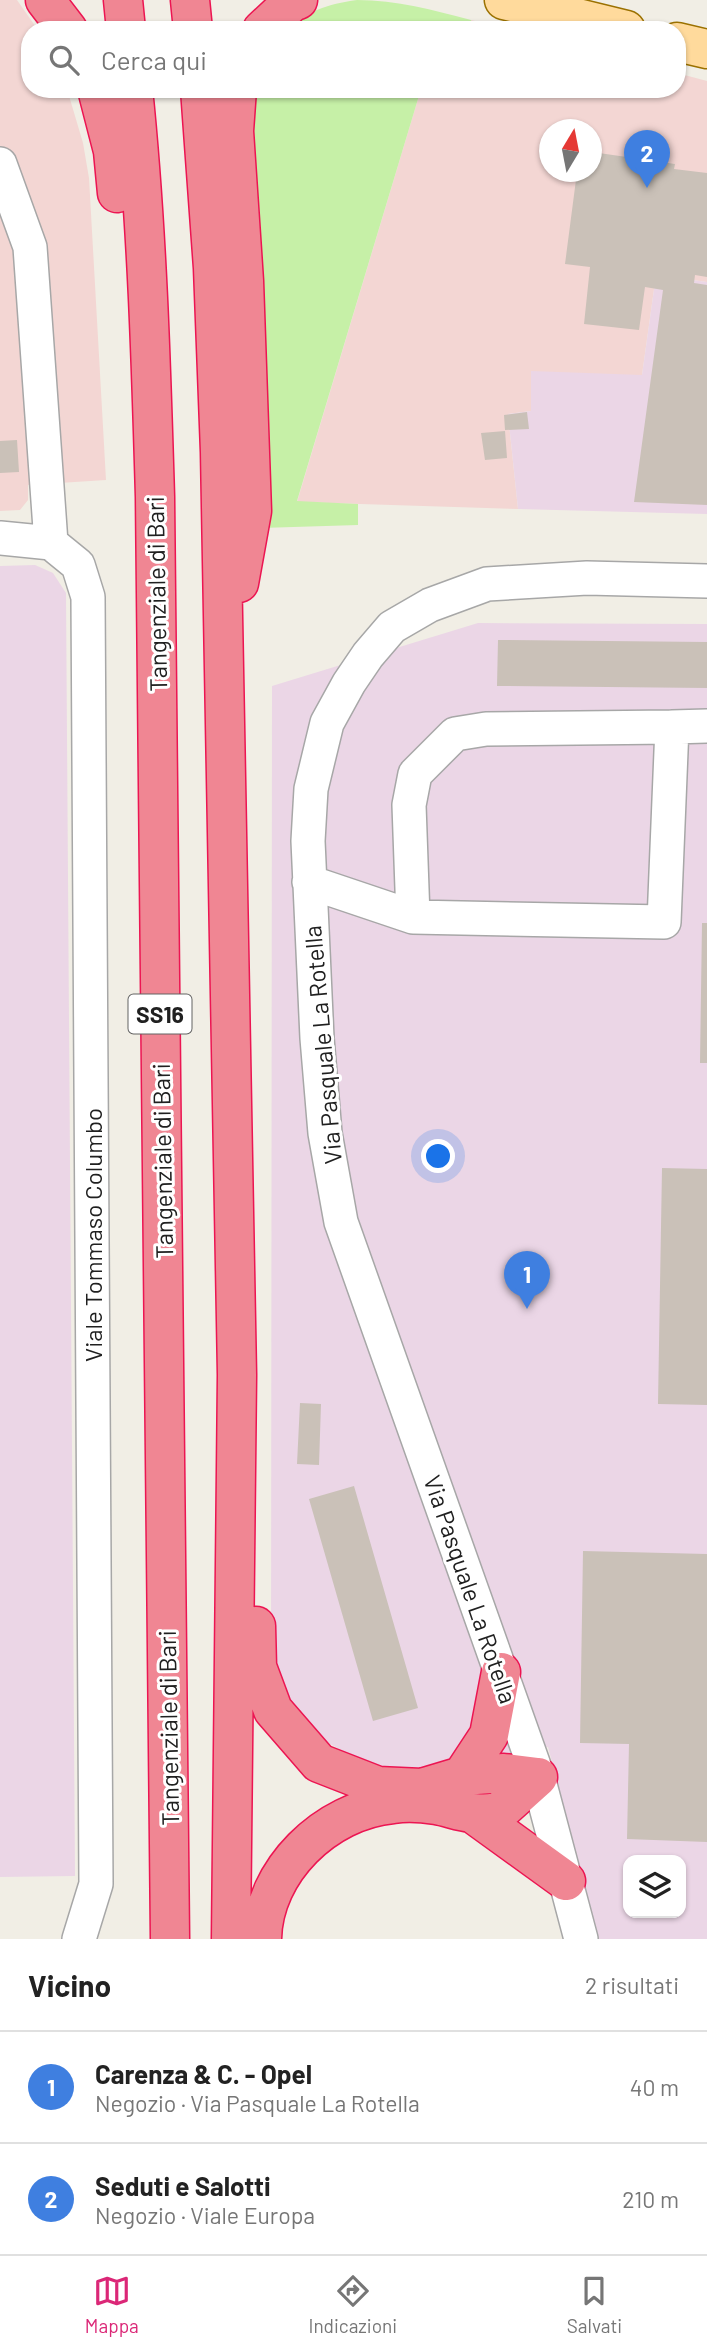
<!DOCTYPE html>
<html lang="it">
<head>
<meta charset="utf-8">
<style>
	:root { --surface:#fff; --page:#f6f6f6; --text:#222; --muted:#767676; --line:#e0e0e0; --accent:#db2777 }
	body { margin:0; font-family:Barlow,sans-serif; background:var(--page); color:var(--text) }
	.controls { position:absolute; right:21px; bottom:21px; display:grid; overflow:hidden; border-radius:14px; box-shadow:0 2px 5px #0004 }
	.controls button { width:63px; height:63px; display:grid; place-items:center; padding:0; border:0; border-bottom:2px solid var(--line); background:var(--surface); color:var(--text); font:35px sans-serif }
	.compass { position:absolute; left:539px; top:119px; width:63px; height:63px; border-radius:50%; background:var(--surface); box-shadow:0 2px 5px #0004; rotate:10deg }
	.you { position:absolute; left:439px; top:1157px; width:24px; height:24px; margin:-18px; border:5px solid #fff; border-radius:50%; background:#1a73e8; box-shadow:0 0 0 10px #1a73e833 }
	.badge { display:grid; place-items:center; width:46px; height:46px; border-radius:50%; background:var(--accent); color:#fff; font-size:23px; font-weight:700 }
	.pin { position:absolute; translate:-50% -58px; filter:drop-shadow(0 2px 4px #0008) }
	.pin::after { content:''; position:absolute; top:37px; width:24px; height:21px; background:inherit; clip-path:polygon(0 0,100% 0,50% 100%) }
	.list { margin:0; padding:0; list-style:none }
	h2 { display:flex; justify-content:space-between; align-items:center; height:91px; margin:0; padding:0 28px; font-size:30px }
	h2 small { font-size:23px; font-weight:400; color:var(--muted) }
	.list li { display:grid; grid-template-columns:46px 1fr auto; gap:21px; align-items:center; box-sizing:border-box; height:112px; padding:0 28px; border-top:2px solid var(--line) }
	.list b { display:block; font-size:26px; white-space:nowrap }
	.list p { margin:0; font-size:23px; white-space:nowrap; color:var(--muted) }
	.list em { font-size:23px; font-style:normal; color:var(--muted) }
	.icon { flex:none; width:38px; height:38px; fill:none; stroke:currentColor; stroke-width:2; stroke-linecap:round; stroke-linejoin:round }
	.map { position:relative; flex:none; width:707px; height:1939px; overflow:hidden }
	.search { position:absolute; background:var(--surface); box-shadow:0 2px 5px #0004; left:21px; right:21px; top:21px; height:77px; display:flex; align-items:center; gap:18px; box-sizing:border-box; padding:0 24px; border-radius:28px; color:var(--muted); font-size:26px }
	.sheet { height:315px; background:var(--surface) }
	nav { display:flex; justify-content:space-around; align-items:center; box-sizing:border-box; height:98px; border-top:2px solid var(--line); background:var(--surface); font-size:19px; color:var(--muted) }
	nav a { display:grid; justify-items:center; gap:4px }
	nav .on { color:var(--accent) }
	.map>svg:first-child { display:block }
</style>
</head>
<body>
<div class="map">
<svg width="707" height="1939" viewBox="0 0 707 1939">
	<rect width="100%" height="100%" fill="#f1eee5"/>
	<!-- commercial -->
	<path fill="#f3d6d3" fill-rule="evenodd" d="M0,0H17L38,30H30V89H67L83,143L89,178L106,480L28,485V500L20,510L0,511Z
		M471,20L510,30H472Z
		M677,73L707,81V282L656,275L642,375L531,411L508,414L518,509L297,502L421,89H677ZM550,130H592V172H550Z"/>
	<!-- industrial -->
	<path fill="#ebd6e6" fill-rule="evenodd" d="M656,275L707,282V514L518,509L508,414L531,411V371L642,375Z
		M35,565L53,573L66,593L75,1876L0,1877V566Z
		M478,623L707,624V1939H599L548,1747L443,1766L383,1773L312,1734L271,1674L272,686ZM628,1860H681V1913H628Z"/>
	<!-- grass -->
	<path fill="#c6f0a7" d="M357,0C397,0 433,10 471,20L472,30H282C307,12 327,4 357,0Z
		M246,89H421L297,501L358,504V525L261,528Z"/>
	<!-- building -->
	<path fill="#cac1b8" d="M592,152L675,164L674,169L707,173V277L695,275L694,283L707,285V505L634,502L663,290L645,287L639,330L584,324L590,267L565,264L577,172H592Z
		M527,412L529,429L505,430L504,415Z
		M505,431L507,458L485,460L481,433Z
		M17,440L19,472L0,473V441Z
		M498,640L707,642V688L497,686Z
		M702,923H707V1063H700Z
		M662,1168L707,1169V1405L658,1404Z
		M300,1403L321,1404L319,1465L297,1464Z
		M354,1486L418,1708L373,1721L309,1499Z
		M583,1551L707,1554V1842L627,1839L629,1744L580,1743Z"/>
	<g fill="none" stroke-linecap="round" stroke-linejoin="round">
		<defs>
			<path id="minor" d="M0,164L30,247L51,543
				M0,538L51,543
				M51,543L78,565L88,597L96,1884L79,1939
				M309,882L413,917L664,922L672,727L707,726
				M413,917L409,805L415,774L455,734L486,729L672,727
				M581,1939L538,1777L341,1222L325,1133L317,1038L308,841L311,789L327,723L349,683L368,655L392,627L430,605L487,584L587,578L707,581"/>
			<path id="major" d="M504,0L626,30
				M677,42L707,49"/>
			<path id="highway" d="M45,0L68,30
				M123,0L126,30
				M190,0L193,30
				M262,30L292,2L298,0
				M97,89L113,151L117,193
				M133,89C147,225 151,361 155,497L170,1939
				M200,89L213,268L220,452L237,1375L231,1939
				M237,89L234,131L244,281L252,511L239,583
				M256,1626L257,1667L273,1710L319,1763L378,1786L422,1788L462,1776L504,1773L538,1777
				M462,1776L489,1735L501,1672
				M472,1813L566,1881
				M262,1939C263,1871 326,1810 393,1804C406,1802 423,1803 436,1805C448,1807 460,1812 472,1813C481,1814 491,1813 499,1812L538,1777"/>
		</defs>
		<!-- minor casing -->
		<use href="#minor" stroke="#a7a7a7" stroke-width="36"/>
		<!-- major casing -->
		<use href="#major" stroke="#9b7100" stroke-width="41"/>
		<!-- highway casing -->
		<use href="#highway" stroke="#ec1552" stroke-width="41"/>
		<!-- minor -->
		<use href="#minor" stroke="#fff" stroke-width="33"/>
		<!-- major -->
		<use href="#major" stroke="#ffda9c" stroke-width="38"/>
		<!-- highway -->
		<use href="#highway" stroke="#f08693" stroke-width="38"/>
	</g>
	<g text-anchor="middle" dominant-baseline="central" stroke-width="6" stroke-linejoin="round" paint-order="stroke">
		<!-- shield labels -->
		<rect fill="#fff" stroke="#636363" stroke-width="2" x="128.5" y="994.5" width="63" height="39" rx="5"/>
		<g font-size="23" font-weight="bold" fill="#202020">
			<text x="160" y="1014">SS16</text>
		</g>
		<!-- street labels -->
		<g font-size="24" fill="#202020" stroke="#fff">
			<text transform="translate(156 594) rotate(-91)">Tangenziale di Bari</text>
			<text transform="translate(322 1045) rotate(-95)">Via Pasquale La Rotella</text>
			<text transform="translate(162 1161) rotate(-91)">Tangenziale di Bari</text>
			<text transform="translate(92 1235) rotate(-90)">Viale Tommaso Columbo</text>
			<text transform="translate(471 1589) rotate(71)">Via Pasquale La Rotella</text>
			<text transform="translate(168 1728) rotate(-91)">Tangenziale di Bari</text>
		</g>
	</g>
</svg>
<div class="controls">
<button><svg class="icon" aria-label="layers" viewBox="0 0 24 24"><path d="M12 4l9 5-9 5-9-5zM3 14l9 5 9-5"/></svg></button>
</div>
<svg class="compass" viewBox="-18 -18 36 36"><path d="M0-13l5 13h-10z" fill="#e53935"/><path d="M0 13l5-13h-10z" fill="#767676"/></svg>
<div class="you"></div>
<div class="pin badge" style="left:527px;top:1309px;background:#3f7fe0">1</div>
<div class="pin badge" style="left:647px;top:188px;background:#3f7fe0">2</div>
<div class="search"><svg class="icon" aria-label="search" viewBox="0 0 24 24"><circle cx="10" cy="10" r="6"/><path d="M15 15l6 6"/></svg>Cerca qui</div>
</div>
<section class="sheet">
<h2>Vicino<small>2 risultati</small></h2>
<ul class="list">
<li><span class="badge" style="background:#3f7fe0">1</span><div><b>Carenza &amp; C. - Opel</b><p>Negozio · Via Pasquale La Rotella</p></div><em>40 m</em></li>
<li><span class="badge" style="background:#3f7fe0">2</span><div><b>Seduti e Salotti</b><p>Negozio · Viale Europa</p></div><em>210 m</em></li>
</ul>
</section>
<nav>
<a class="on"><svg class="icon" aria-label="map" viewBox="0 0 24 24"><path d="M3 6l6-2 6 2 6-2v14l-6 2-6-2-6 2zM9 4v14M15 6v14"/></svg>Mappa</a>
<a><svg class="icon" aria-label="directions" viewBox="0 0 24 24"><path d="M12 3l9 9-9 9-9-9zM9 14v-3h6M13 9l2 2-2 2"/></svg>Indicazioni</a>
<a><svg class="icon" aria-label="saved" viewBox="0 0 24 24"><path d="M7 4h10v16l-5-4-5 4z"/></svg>Salvati</a>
</nav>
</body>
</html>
